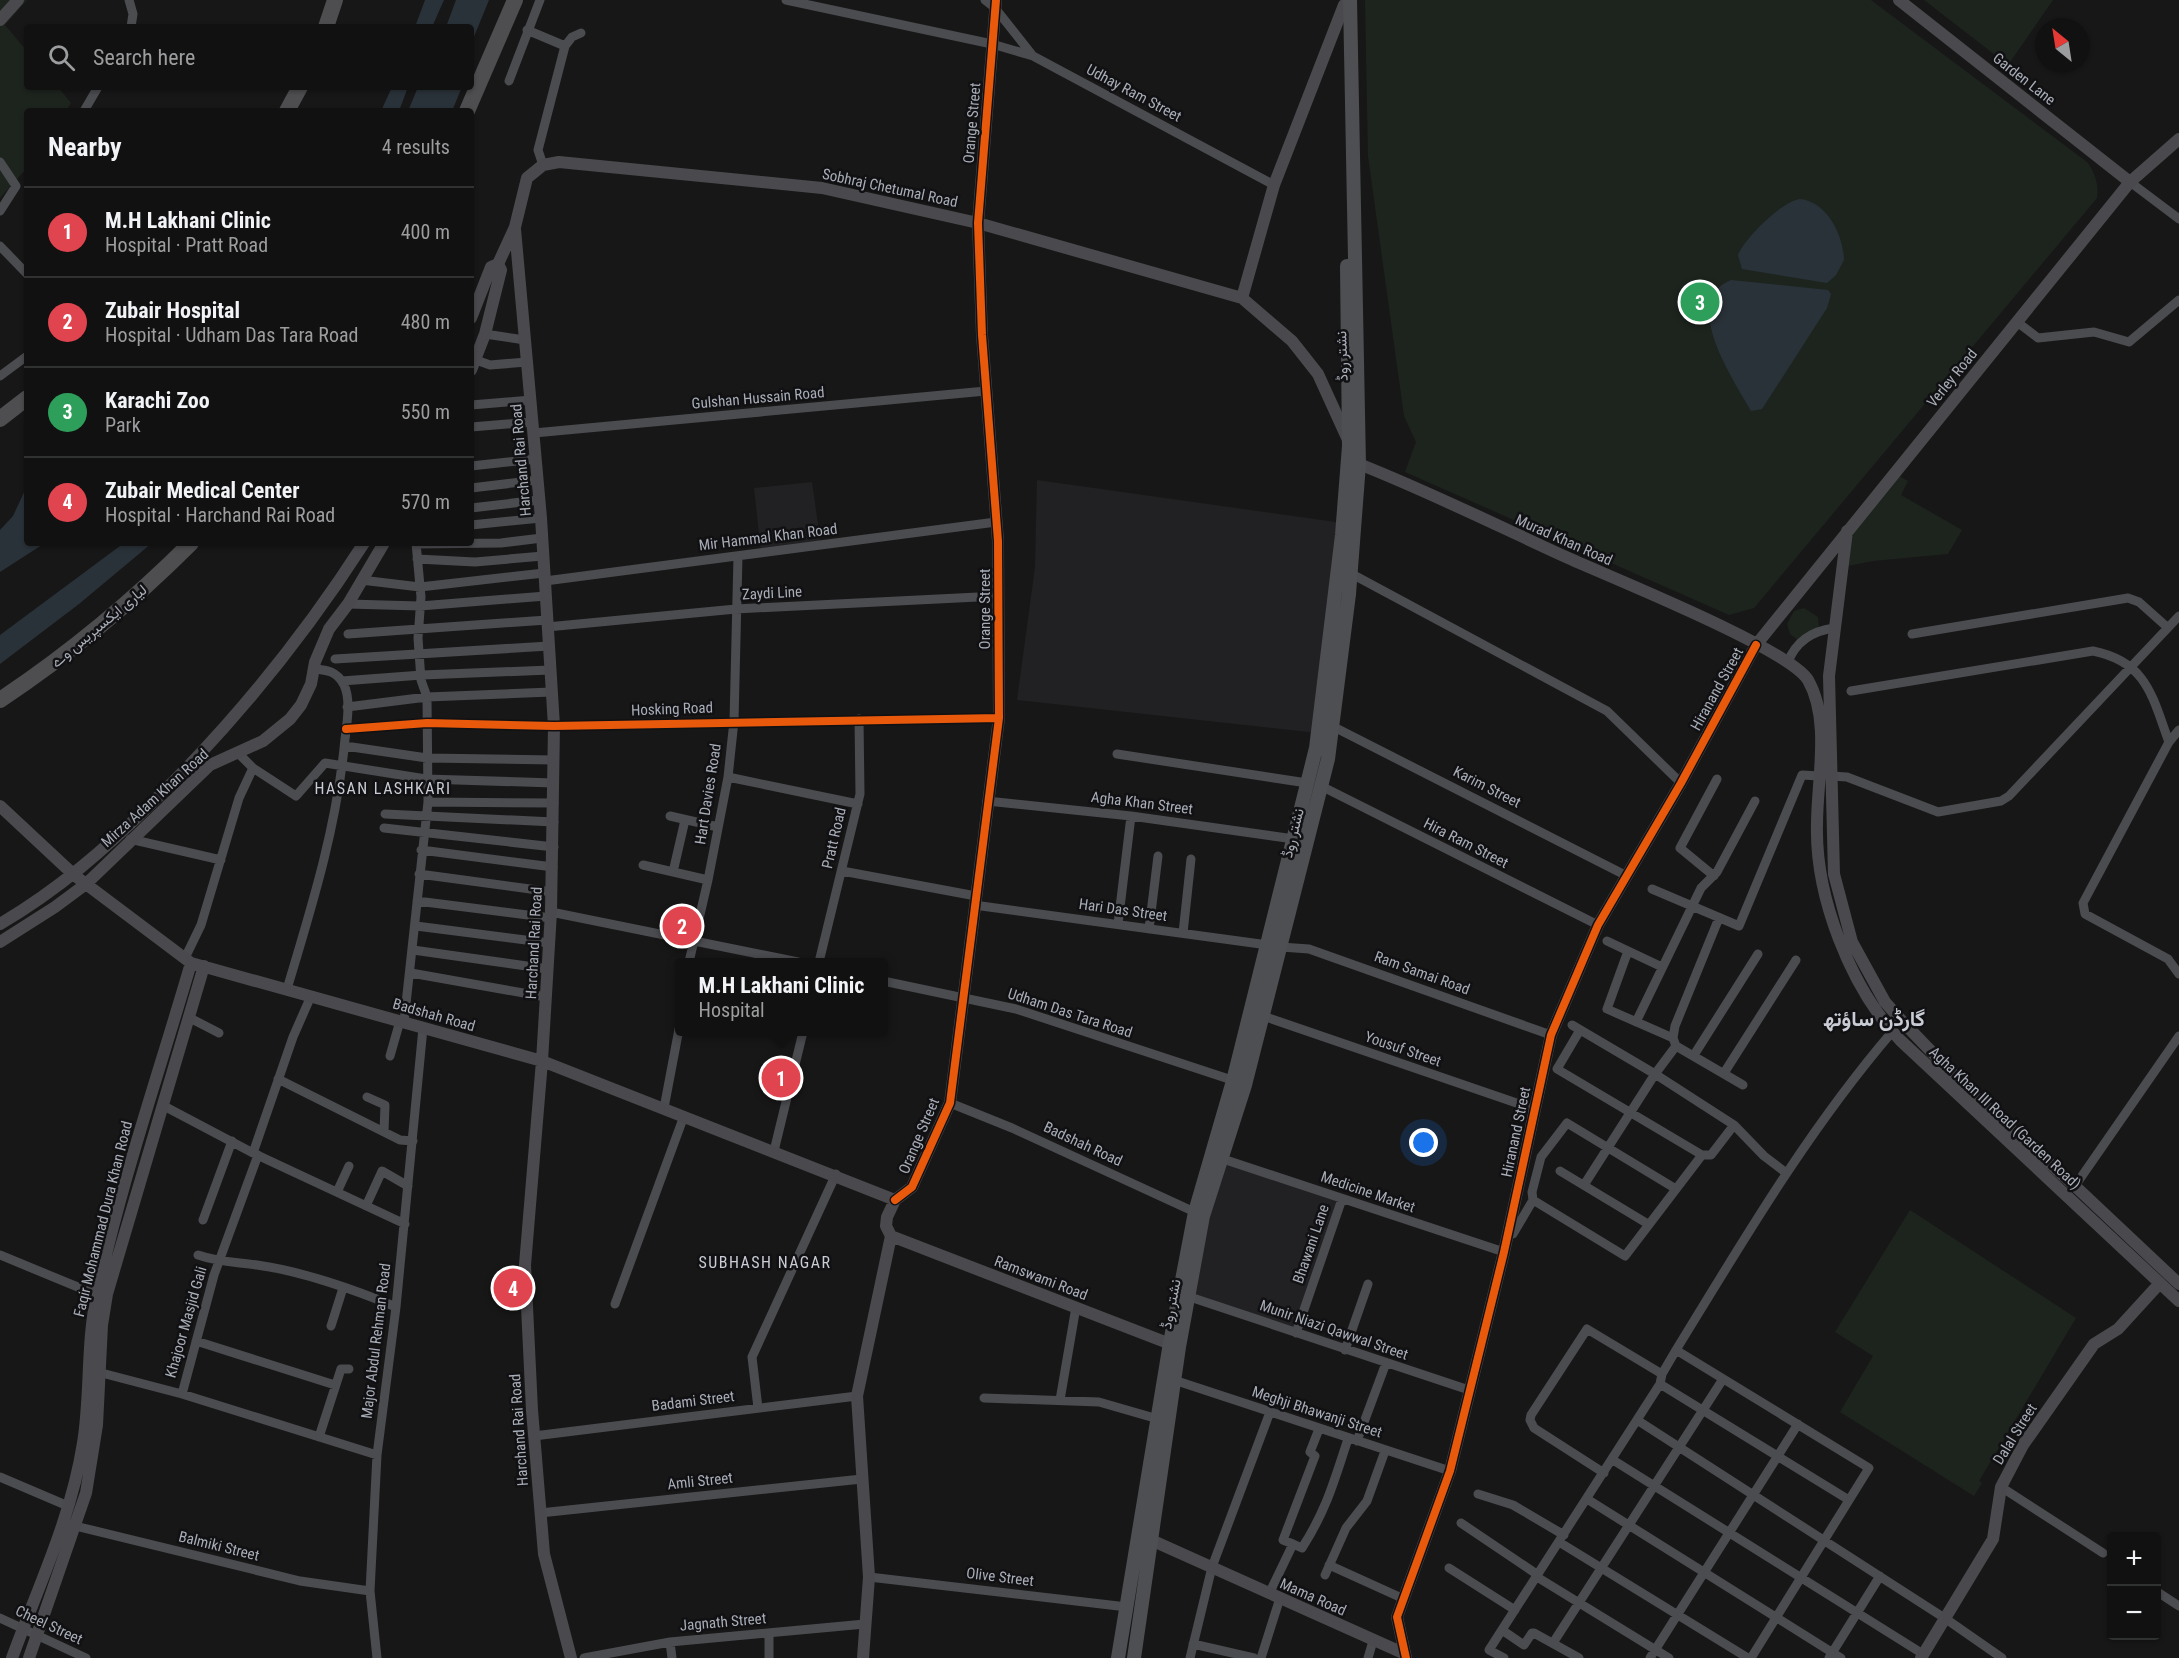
<!DOCTYPE html>
<html lang="en">
<head>
<meta charset="utf-8">
<style>
	:root { --surface:#111; --page:#1e1f1f; --text:#f1f3f6; --muted:#9c9d9f; --line:#303131; --accent:#8c9099 }
	body { margin:0; font-family:"Roboto Condensed",Vazirmatn,sans-serif; background:var(--page); color:var(--text) }
	.controls { position:absolute; right:18px; bottom:18px; display:grid; overflow:hidden; border-radius:6px; box-shadow:0 2px 4px #0004 }
	.controls button { width:54px; height:54px; display:grid; place-items:center; padding:0; border:0; border-bottom:2px solid var(--line); background:var(--surface); color:var(--text); font:30px sans-serif }
	.compass { position:absolute; left:2035px; top:18px; width:54px; height:54px; border-radius:50%; background:var(--surface); box-shadow:0 2px 4px #0004; rotate:330deg }
	.you { position:absolute; left:1424px; top:1143px; width:21px; height:21px; margin:-15px; border:4px solid #fff; border-radius:50%; background:#1a73e8; box-shadow:0 0 0 9px #1a73e833 }
	.badge { display:grid; place-items:center; width:39px; height:39px; border-radius:50%; background:var(--accent); color:#fff; font-size:20px; font-weight:700 }
	.pin { position:absolute; translate:-50% -50%; border:3px solid #fff; box-shadow:0 2px 6px #0006 }
	.popup { position:absolute; left:675px; top:958px; width:213px; height:78px; box-sizing:border-box; display:grid; place-content:center; border-radius:6px; background:var(--surface); filter:drop-shadow(0 2px 4px #0005); font-size:20px; white-space:nowrap; color:var(--muted) }
	.popup b { font-size:22px; color:var(--text) }
	.popup::after { content:''; position:absolute; left:50%; top:100%; margin-left:-12px; border:12px solid transparent; border-top-color:var(--surface) }
	.list { margin:0; padding:0; list-style:none }
	h2 { display:flex; justify-content:space-between; align-items:center; height:78px; margin:0; padding:0 24px; font-size:26px }
	h2 small { font-size:20px; font-weight:400; color:var(--muted) }
	.list li { display:grid; grid-template-columns:39px 1fr auto; gap:18px; align-items:center; box-sizing:border-box; height:90px; padding:0 24px; border-top:2px solid var(--line) }
	.list b { display:block; font-size:22px; white-space:nowrap }
	.list p { margin:0; font-size:20px; white-space:nowrap; color:var(--muted) }
	.list em { font-size:20px; font-style:normal; color:var(--muted) }
	.icon { flex:none; width:33px; height:33px; fill:none; stroke:currentColor; stroke-width:2; stroke-linecap:round; stroke-linejoin:round }
	.map { position:relative; flex:none; width:2179px; height:1658px; overflow:hidden }
	.search { position:absolute; background:var(--surface); box-shadow:0 2px 4px #0004; left:24px; top:24px; width:450px; height:66px; display:flex; align-items:center; gap:15px; box-sizing:border-box; padding:0 21px; border-radius:6px; color:var(--muted); font-size:22px }
	.panel { position:absolute; background:var(--surface); box-shadow:0 2px 4px #0004; left:24px; top:108px; width:450px; height:438px; border-radius:6px }
	.map>svg:first-child { display:block }
</style>
</head>
<body>
<div class="map">
<svg width="2179" height="1658" viewBox="0 0 2179 1658">
	<rect width="100%" height="100%" fill="#171717"/>
	<!-- built -->
	<path fill="#212123" d="M1037,480L1343,523L1318,733L1017,700L1035,567Z
		M812,482L821,545L761,553L754,488Z
		M1223,1159L1342,1199L1296,1333L1190,1297Z"/>
	<!-- green -->
	<path fill="#1d241e" d="M0,0H27L5,25L27,51V87H58L71,103L66,111H27V168L0,198Z
		M1365,0H1871L2087,162C2095,172 2099,186 2097,198L1754,608L1729,615L1405,472L1416,442L1404,416L1368,156Z
		M1924,0H2053L2008,65Z
		M1894,473L1908,481L1901,495L1962,530L1948,554L1873,561L1843,567L1847,532Z
		M1804,608L1818,617L1819,628L1798,640L1790,634L1787,624L1794,611Z
		M1910,1210L2076,1318L1979,1481L1982,1483L1974,1496L1840,1412L1873,1356L1835,1332Z"/>
	<!-- water -->
	<path fill="#2a3239" d="M425,0H444L432,27H415Z
		M456,0H489L471,44V27H446Z
		M392,87H408L399,111H381Z
		M418,87H462L452,111H408Z
		M1800,199C1827,202 1843,234 1844,260L1836,275L1827,283L1742,269L1738,255C1745,238 1782,201 1800,199Z
		M1731,280L1828,290L1831,294L1827,308L1762,409L1751,411C1734,380 1679,301 1731,280Z
		M27,486V543H45L0,572V530L13,516Z
		M124,543H152L79,604L0,664V635Z"/>
	<g fill="none" stroke-linecap="round" stroke-linejoin="round">
		<!-- street -->
		<path stroke="#4b4c50" stroke-width="9" d="M129,0L133,14L131,27
			M786,0L992,44L1033,56
			M985,0L995,8L1033,56L1274,185
			M527,30L565,46
			M509,81L540,0
			M84,111L98,87
			M0,162L16,186L0,211
			M543,165L538,150L565,46L572,37L581,33
			M2130,182L2179,219
			M0,246L27,274
			M2017,322L2038,338L2094,332L2129,342L2179,300
			M485,334L525,340
			M476,360L490,365L527,362
			M0,376L27,356
			M471,405L531,400
			M471,427L533,422
			M534,433L986,391
			M471,466L536,459
			M471,488L538,480
			M471,508L539,500
			M471,525L541,518
			M416,544L501,543L542,538
			M417,559L475,562L543,556
			M1350,573L1607,711L1681,783
			M361,580L420,587L544,573
			M545,581L996,522
			M348,604L420,606L546,596
			M547,627L736,609L998,596
			M348,634L547,620
			M1912,634L2128,598L2139,602L2167,627
			M335,659L549,646
			M1788,662C1796,641 1812,631 1834,628
			M342,681L422,675L550,670
			M1851,691L2093,651C2147,662 2152,696 2169,742
			M347,707L427,697L551,692
			M1332,726L1627,876
			M346,729L427,723L554,726L999,718
			M2179,730L2169,742L2083,903L2085,914L2168,959L2179,974
			M345,746L427,758L554,760
			M237,752L253,768L296,796L325,763L426,779L554,783
			M1117,754L1307,783
			M1831,776L1847,777L1938,812L2001,801L2009,796L2179,616
			M728,777L858,804
			M1321,786L1598,925
			M987,801L1131,816L1294,839
			M428,802L554,803
			M385,814L554,822
			M670,816L718,827
			M384,828L554,847
			M130,839L221,860
			M421,850L553,867
			M643,865L708,880
			M842,871L976,896
			M673,872L685,820
			M419,874L552,892
			M1714,876L1680,848L1717,779
			M1652,889L1739,926L1802,775L1819,776
			M417,901L551,918
			M974,905L1268,945
			M551,912L798,962
			M1118,924L1131,816
			M416,926L549,943
			M1149,929L1158,856
			M1183,933L1191,859
			M1607,941L1662,967
			M1281,947L1309,949L1551,1035
			M413,950L548,969
			M1628,951L1607,1009L1673,1038
			M185,958L201,925L239,798L253,768
			M689,962L708,880L728,777L734,721L738,556
			M819,962L860,794L859,719
			M411,973L546,997
			M883,981L1016,1009L1238,1082
			M287,989C312,906 337,826 345,739C347,724 351,699 344,685C337,671 327,670 314,669
			M1263,1016L1534,1109
			M188,1017L219,1033
			M404,1022L428,802L427,697L421,680L418,638L421,597L416,543
			M1636,1022L1701,888L1717,872L1755,801
			M1572,1025L1655,1074L1734,1125L1764,1156L1785,1172
			M1580,1030L1557,1069L1702,1155
			M1676,1046L1673,1038L1675,1026L1719,918
			M1694,1055L1758,954
			M390,1056L400,1021
			M1724,1073L1796,960
			M278,1079L400,1140L413,1141
			M367,1097L385,1105L384,1132
			M950,1103L1012,1128L1199,1214
			M162,1105L253,1153L405,1224
			M664,1108L679,1029
			M774,1151L803,1032
			M253,1153L293,1037L311,996
			M1223,1159L1504,1252
			M1560,1171L1648,1224
			M1584,1185L1655,1074L1676,1046L1743,1085
			M2075,1186L2179,1036
			M337,1192L349,1166
			M1533,1200L1625,1256L1702,1155H1711L1734,1125
			M366,1206L382,1171L408,1186
			M203,1220L232,1141
			M1513,1234L1533,1200L1532,1192L1541,1157L1567,1123L1676,1189
			M0,1255L102,1297
			M198,1255C218,1262 236,1262 257,1265C301,1271 356,1290 396,1307
			M1190,1297L1469,1390
			M615,1304L684,1116
			M331,1326L343,1288
			M1296,1333L1342,1199
			M196,1341L335,1385
			M1345,1350L1368,1284
			M1676,1350L1869,1468L1751,1658
			M94,1371L182,1394L377,1455
			M1174,1380L1450,1471
			M1660,1384L1849,1500
			M182,1394L214,1275L258,1155
			M984,1398L1099,1402L1158,1419
			M1060,1400L1076,1307
			M758,1408L752,1357L836,1174
			M1637,1420L1946,1619L2002,1658
			M534,1436L857,1396
			M319,1437L341,1369H349
			M1357,1441L1386,1363
			M1613,1460L1923,1654
			M1604,1473L1534,1428L1530,1420L1531,1415L1587,1329L1662,1374
			M0,1477L68,1506
			M2001,1487L2103,1553
			M1478,1494L1513,1505L1564,1535
			M1587,1499L1841,1658
			M540,1513L862,1479
			M1461,1523L1538,1575
			M71,1525L300,1581L370,1591
			M1559,1542L1748,1658
			M1293,1544L1302,1548C1327,1509 1334,1481 1348,1439
			M1329,1565L1404,1599
			M1449,1568L1515,1610
			M1325,1575L1346,1528L1367,1501L1385,1451
			M869,1577L1127,1607
			M1537,1577L1669,1658
			M2156,1591L2179,1606
			M1269,1594L1293,1544L1283,1540L1315,1456L1310,1452L1319,1429
			M0,1618L86,1658
			M1502,1630L1524,1645L1532,1633H1534L1579,1658
			M769,1633V1658
			M670,1642L672,1658
			M1553,1643L1723,1379
			M1193,1644L1254,1658
			M377,1658L370,1591L377,1455L396,1307L423,1028
			M584,1658L670,1642L865,1624
			M1190,1658L1212,1567L1270,1412
			M1261,1658L1280,1598
			M1368,1658L1373,1641
			M1504,1658L1489,1650L1660,1384L1662,1374L1676,1350C1743,1241 1808,1130 1892,1032
			M1650,1658L1798,1424
			M1829,1658L1880,1576"/>
		<!-- secondary -->
		<path stroke="#4a4a4e" stroke-width="12" d="M1899,0L2130,182
			M0,20L18,0
			M515,229L541,518L554,726L551,912L542,1061L525,1265L532,1410L544,1554L571,1658
			M1242,298L1274,185L1344,5
			M471,318L491,267L498,264L515,227L527,178L543,165L559,162L822,188L978,223L1242,298L1292,341L1318,374L1359,464C1430,492 1498,526 1566,557C1610,577 1788,648 1808,680C1831,720 1817,780 1817,824C1815,896 1850,987 1900,1040L2179,1301
			M471,370L485,334L501,270L498,264
			M1847,531L1829,676L1834,874L1852,942L1885,1002L1901,1020L1975,1097L2075,1186L2179,1284
			M0,806L74,875L191,963L542,1061L895,1200
			M0,924C58,890 105,849 152,803C233,724 303,638 364,543
			M0,942L55,907L86,884L210,765L263,741L290,719L301,705L311,684L315,662L329,629L348,604L384,543
			M891,1236L1178,1347
			M1151,1540L1403,1653
			M12,1658C38,1587 71,1519 83,1443C91,1394 86,1343 97,1294C121,1182 159,1073 191,963
			M29,1658L86,1493L97,1425L102,1325L107,1294L204,966
			M863,1658L869,1577L857,1396L891,1236L886,1226L887,1217L895,1200L912,1187L950,1103L999,718L998,541L982,335L978,223L996,0
			M1406,1658L1397,1617L1450,1471L1504,1252L1551,1035L1598,925L1681,783L1756,645L2130,182L2179,139
			M1921,1658L1993,1539L2001,1487L2023,1445L2094,1344L2118,1329L2160,1283"/>
		<!-- primary -->
		<path stroke="#4d4f52" stroke-width="14" d="M1118,1658L1170,1343L1195,1212L1233,1081L1316,748L1342,535L1349,446L1347,266
			M1134,1658L1179,1347L1203,1216L1245,1085L1328,759L1349,594L1359,464L1350,0"/>
		<!-- highway -->
		<path stroke="#4e4e51" stroke-width="16" d="M326,27L335,0
			M287,111L300,87
			M467,111L515,0
			M0,419L27,398
			M0,700C69,654 132,602 191,543"/>
		<defs>
			<path id="cycleway" d="M346,729L427,723L554,726L999,718
				M895,1200L912,1187L950,1103L999,718L998,541L982,335L978,223L996,0
				M1406,1658L1397,1617L1450,1471L1504,1252L1551,1035L1598,925L1681,783L1756,645"/>
		</defs>
		<!-- cycleway casing -->
		<use href="#cycleway" stroke="#111113" stroke-width="11"/>
		<!-- cycleway -->
		<use href="#cycleway" stroke="#e8590c" stroke-width="8"/>
	</g>
	<g text-anchor="middle" dominant-baseline="central" stroke-width="5" stroke-linejoin="round" paint-order="stroke">
		<!-- street labels -->
		<g font-size="15" fill="#a8adb8" stroke="#111113">
			<text transform="translate(2024 79) rotate(38)">Garden Lane</text>
			<text transform="translate(1134 93) rotate(28)">Udhay Ram Street</text>
			<text transform="translate(972 123) rotate(-85)">Orange Street</text>
			<text transform="translate(890 188) rotate(12)">Sobhraj Chetumal Road</text>
			<text transform="translate(1342 356) rotate(-92)">نشتر روڈ</text>
			<text transform="translate(1952 378) rotate(-51)">Verley Road</text>
			<text transform="translate(758 398) rotate(-5)">Gulshan Hussain Road</text>
			<text transform="translate(521 460) rotate(-95)">Harchand Rai Road</text>
			<text transform="translate(768 537) rotate(-7)">Mir Hammal Khan Road</text>
			<text transform="translate(1564 540) rotate(24)">Murad Khan Road</text>
			<text transform="translate(772 593) rotate(-3)">Zaydi Line</text>
			<text transform="translate(985 609) rotate(-90)">Orange Street</text>
			<text transform="translate(99 626) rotate(-40)">لیاری ایکسپریس وے</text>
			<text transform="translate(1717 689) rotate(-61)">Hiranand Street</text>
			<text transform="translate(672 709) rotate(-2)">Hosking Road</text>
			<text transform="translate(1487 787) rotate(27)">Karim Street</text>
			<text transform="translate(708 794) rotate(-81)">Hart Davies Road</text>
			<text transform="translate(155 798) rotate(-42)">Mirza Adam Khan Road</text>
			<text transform="translate(1142 803) rotate(7)">Agha Khan Street</text>
			<text transform="translate(1293 833) rotate(-76)">نشتر روڈ</text>
			<text transform="translate(834 838) rotate(-77)">Pratt Road</text>
			<text transform="translate(1466 843) rotate(27)">Hira Ram Street</text>
			<text transform="translate(1123 910) rotate(8)">Hari Das Street</text>
			<text transform="translate(534 943) rotate(-87)">Harchand Rai Road</text>
			<text transform="translate(1422 973) rotate(20)">Ram Samai Road</text>
			<text transform="translate(1070 1013) rotate(18)">Udham Das Tara Road</text>
			<text transform="translate(434 1015) rotate(16)">Badshah Road</text>
			<text transform="translate(1403 1049) rotate(19)">Yousuf Street</text>
			<text transform="translate(2005 1118) rotate(43)">Agha Khan III Road (Garden Road)</text>
			<text transform="translate(1516 1132) rotate(-78)">Hiranand Street</text>
			<text transform="translate(919 1136) rotate(-67)">Orange Street</text>
			<text transform="translate(1083 1144) rotate(25)">Badshah Road</text>
			<text transform="translate(1368 1192) rotate(19)">Medicine Market</text>
			<text transform="translate(103 1219) rotate(-76)">Faqir Mohammad Dura Khan Road</text>
			<text transform="translate(1311 1244) rotate(-71)">Bhawani Lane</text>
			<text transform="translate(1041 1278) rotate(21)">Ramswami Road</text>
			<text transform="translate(1171 1304) rotate(-79)">نشتر روڈ</text>
			<text transform="translate(186 1322) rotate(-74)">Khajoor Masjid Gali</text>
			<text transform="translate(1334 1330) rotate(19)">Munir Niazi Qawwal Street</text>
			<text transform="translate(376 1341) rotate(-83)">Major Abdul Rehman Road</text>
			<text transform="translate(693 1401) rotate(-7)">Badami Street</text>
			<text transform="translate(1317 1412) rotate(18)">Meghji Bhawanji Street</text>
			<text transform="translate(519 1430) rotate(-94)">Harchand Rai Road</text>
			<text transform="translate(2015 1434) rotate(-58)">Dalal Street</text>
			<text transform="translate(700 1481) rotate(-6)">Amli Street</text>
			<text transform="translate(219 1546) rotate(14)">Balmiki Street</text>
			<text transform="translate(1000 1577) rotate(7)">Olive Street</text>
			<text transform="translate(1313 1597) rotate(24)">Mama Road</text>
			<text transform="translate(723 1622) rotate(-5)">Jagnath Street</text>
			<text transform="translate(49 1625) rotate(25)">Cheel Street</text>
		</g>
		<!-- neighbourhood labels -->
		<g font-size="16" letter-spacing="1.5" fill="#c9ccd4" stroke="#111113">
			<text x="383" y="788">HASAN LASHKARI</text>
			<text x="765" y="1262">SUBHASH NAGAR</text>
		</g>
		<!-- district labels -->
		<g font-size="21" font-weight="bold" fill="#c9ccd4" stroke="#111113">
			<text x="1874" y="1019">گارڈن ساؤتھ</text>
		</g>
	</g>
</svg>
<div class="controls">
<button>+</button>
<button>−</button>
</div>
<svg class="compass" viewBox="-18 -18 36 36"><path d="M0-13l5 13h-10z" fill="#e53935"/><path d="M0 13l5-13h-10z" fill="#9c9d9f"/></svg>
<div class="you"></div>
<div class="pin badge" style="left:781px;top:1078px;background:#e0444e">1</div>
<div class="popup"><b>M.H Lakhani Clinic</b>Hospital</div>
<div class="pin badge" style="left:682px;top:926px;background:#e0444e">2</div>
<div class="pin badge" style="left:1700px;top:302px;background:#2e9e5b">3</div>
<div class="pin badge" style="left:513px;top:1288px;background:#e0444e">4</div>
<div class="search"><svg class="icon" aria-label="search" viewBox="0 0 24 24"><circle cx="10" cy="10" r="6"/><path d="M15 15l6 6"/></svg>Search here</div>
<section class="panel">
<h2>Nearby<small>4 results</small></h2>
<ul class="list">
<li><span class="badge" style="background:#e0444e">1</span><div><b>M.H Lakhani Clinic</b><p>Hospital · Pratt Road</p></div><em>400 m</em></li>
<li><span class="badge" style="background:#e0444e">2</span><div><b>Zubair Hospital</b><p>Hospital · Udham Das Tara Road</p></div><em>480 m</em></li>
<li><span class="badge" style="background:#2e9e5b">3</span><div><b>Karachi Zoo</b><p>Park</p></div><em>550 m</em></li>
<li><span class="badge" style="background:#e0444e">4</span><div><b>Zubair Medical Center</b><p>Hospital · Harchand Rai Road</p></div><em>570 m</em></li>
</ul>
</section>
</div>
</body>
</html>
